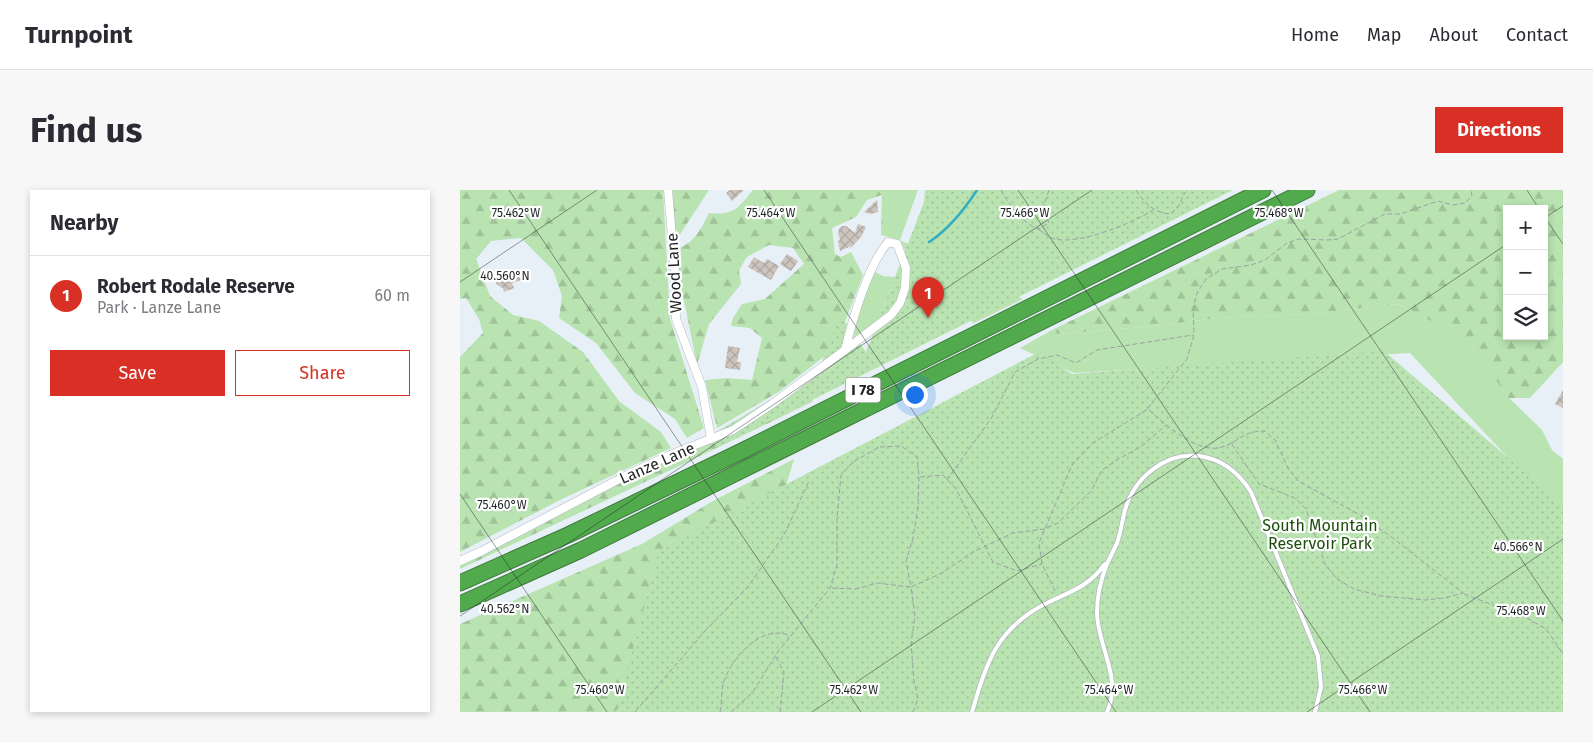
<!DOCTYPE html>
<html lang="en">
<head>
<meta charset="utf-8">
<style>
	:root { --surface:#fff; --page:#f7f7f7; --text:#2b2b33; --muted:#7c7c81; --line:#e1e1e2; --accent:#d93025 }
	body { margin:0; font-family:"Fira Sans",sans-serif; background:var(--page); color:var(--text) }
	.controls { position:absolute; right:15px; top:15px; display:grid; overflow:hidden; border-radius:0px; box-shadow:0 2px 8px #0003 }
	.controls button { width:45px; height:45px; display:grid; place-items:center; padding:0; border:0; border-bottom:1px solid var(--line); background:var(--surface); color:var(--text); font:25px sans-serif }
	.you { position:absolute; left:454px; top:204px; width:18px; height:18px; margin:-12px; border:4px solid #fff; border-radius:50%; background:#1a73e8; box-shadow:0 0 0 8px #1a73e833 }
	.badge { display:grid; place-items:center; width:32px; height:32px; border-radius:50%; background:var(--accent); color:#fff; font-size:16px; font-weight:700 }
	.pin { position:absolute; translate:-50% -41px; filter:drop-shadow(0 1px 2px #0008) }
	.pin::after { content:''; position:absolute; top:26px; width:18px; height:15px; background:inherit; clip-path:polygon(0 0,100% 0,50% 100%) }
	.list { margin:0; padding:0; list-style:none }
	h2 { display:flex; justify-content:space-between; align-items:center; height:65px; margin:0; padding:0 20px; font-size:21px }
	h2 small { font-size:16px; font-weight:400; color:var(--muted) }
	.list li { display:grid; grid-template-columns:32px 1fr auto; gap:15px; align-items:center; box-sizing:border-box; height:80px; padding:0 20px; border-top:1px solid var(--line) }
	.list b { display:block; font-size:19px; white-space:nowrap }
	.list p { margin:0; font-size:16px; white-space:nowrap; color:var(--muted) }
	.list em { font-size:16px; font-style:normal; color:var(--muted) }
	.actions { display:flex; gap:10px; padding:15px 20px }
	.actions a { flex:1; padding:11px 0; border:1px solid var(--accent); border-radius:0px; text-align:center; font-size:18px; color:var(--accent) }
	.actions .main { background:var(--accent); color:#fff }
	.icon { flex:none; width:28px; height:28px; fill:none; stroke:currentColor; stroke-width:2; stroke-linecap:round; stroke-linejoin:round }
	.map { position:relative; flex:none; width:1103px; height:522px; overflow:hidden; border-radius:0px }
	header { display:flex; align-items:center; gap:30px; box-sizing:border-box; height:70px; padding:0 25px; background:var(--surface); border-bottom:1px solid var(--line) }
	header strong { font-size:24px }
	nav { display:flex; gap:28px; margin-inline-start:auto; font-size:18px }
	.intro { display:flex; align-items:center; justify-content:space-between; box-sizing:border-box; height:120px; padding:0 30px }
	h1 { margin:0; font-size:35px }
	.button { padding:12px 22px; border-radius:0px; background:var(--accent); color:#fff; font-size:18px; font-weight:700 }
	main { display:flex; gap:30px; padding:0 30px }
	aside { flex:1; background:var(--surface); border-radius:0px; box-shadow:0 2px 8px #0003 }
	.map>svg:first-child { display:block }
</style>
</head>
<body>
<header>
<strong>Turnpoint</strong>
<nav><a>Home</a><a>Map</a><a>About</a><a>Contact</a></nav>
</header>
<div class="intro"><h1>Find us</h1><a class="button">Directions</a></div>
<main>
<aside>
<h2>Nearby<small></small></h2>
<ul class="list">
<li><span class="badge">1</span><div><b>Robert Rodale Reserve</b><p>Park · Lanze Lane</p></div><em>60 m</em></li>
</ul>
<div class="actions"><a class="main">Save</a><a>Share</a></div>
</aside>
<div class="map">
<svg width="1103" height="522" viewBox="0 0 1103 522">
	<defs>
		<pattern id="forest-firs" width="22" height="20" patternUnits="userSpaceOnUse" patternTransform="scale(1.25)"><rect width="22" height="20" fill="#b9e3b0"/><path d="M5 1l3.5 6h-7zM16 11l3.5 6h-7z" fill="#9fc297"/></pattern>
		<pattern id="park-dots" width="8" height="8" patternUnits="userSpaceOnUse" patternTransform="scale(1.25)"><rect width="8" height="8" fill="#b9e3b0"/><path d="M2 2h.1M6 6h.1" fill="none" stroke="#9fc297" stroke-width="1.8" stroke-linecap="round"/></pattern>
		<pattern id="building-cross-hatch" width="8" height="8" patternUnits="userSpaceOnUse" patternTransform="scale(1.25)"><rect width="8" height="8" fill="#ccc4bd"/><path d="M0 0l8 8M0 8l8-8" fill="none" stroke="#afa8a2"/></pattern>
	</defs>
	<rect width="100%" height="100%" fill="#e7f0f7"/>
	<!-- grass -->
	<path fill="#b9e3b0" d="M435,0H458L440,50L563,109L514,133L449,92L452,75L440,50L421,45Z
		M415,82L423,86L435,87L418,131L396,147L392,140L396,126Z
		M938,114L971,131L1017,164L1049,208L1082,240L1092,260L1103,269V320L1067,288L950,163L614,183L560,158L592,140L599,144L696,136L756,128L848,124Z"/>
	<!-- forest -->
	<path fill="url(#forest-firs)" fill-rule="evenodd" d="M0,0H203L210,129L244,238L227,248L215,229L175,203L136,153L99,128L102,106L93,80L61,48L31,51L16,69L30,106L53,125L79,131L123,162L159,211L201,242L211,258L102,309L0,362V167L23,143L19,129L6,108L0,109Z
		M212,0H249L215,52Z
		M293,0H435L421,45L422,5L407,10L396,27L372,38L375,64L381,67L391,62L403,85L375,158L320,201L257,238L245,190L266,188L292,190L302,148L290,138L271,136L273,128L282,114L305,109L344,74L333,58L309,55L287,67L279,80L281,94L249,134L237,175L219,86L216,59C234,54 241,39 249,23C274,26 278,18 293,0Z
		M879,0H1103V172L1070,208H1049L1017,164L971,131L938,114L848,124L756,128L696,136L598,144L592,140ZM1047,19H1084V146H1047Z
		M358,183L352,212L236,268L0,379V373L68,341L200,272L262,249Z
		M334,269L309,353L161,522H0V434L182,354L251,312Z"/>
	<!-- park -->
	<path fill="url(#park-dots)" d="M465,0H773L256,258L251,245L322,203L361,174L380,125L406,162L464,12Z
		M924,161L1103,315V522H156L199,361L579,162L612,184Z"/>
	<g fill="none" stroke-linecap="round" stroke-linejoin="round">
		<!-- stream -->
		<path stroke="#33aec2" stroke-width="2.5" d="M469,52C489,39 504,20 517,0"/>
	</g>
	<!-- building -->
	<path fill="url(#building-cross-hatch)" d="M270,0H284L272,11L266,3Z
		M417,10L418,22L411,24L404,22Z
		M398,34L406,37L401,47L390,59L391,56L380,61L378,51L380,50L378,43L379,39L382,36H386L395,43Z
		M327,64L338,71L331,81L320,74Z
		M294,67L304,73L307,69L319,76L311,90L288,77Z
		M58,80L61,90L52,93L54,98L44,102L43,98L37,95L35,90Z
		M268,156L280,158L277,172H281L280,180L265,178Z
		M1103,200V218L1095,214Z"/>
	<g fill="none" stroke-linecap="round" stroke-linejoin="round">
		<defs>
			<path id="lane" d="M512,522C527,471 537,437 589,412C612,401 629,396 645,374
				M647,522C663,488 637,456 637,422C637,406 641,389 647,374C650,367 654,360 657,353C661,342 662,331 665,320C674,288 705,262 739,266C762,269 779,283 791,302L858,466L861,497L855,522"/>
			<path id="street" d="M208,0L215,82L216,129L242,197L251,249
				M0,371L22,361L167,285L210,265L273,240L312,214L385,160L431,125L440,113L445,98L446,78L437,54L428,52C407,77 393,128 385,160"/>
			<path id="highway" d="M0,393L108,345L282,261L803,0
				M0,414L121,360L847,0"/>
		</defs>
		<!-- lane casing -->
		<use href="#lane" stroke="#b0b9bf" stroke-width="5.5"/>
		<!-- street casing -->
		<use href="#street" stroke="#b0b9bf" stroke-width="9"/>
		<!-- highway casing -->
		<use href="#highway" stroke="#407a3e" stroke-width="17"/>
		<!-- path -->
		<path stroke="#9aa1a6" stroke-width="1" stroke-dasharray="5 2.5" stroke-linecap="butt" d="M541,0C550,16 561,32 578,39L589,33L583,18L589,0
			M676,0C685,14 694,23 711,24L720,14L723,5L728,0
			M578,39C583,42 589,48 595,49C619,55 673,33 693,20
			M688,218L727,169L734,145L733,119L737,103L746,89L762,79L791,75L805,70L827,53L839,49L867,50L878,49L925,24H940L978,11L993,15L1005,13L1012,6L1011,0
			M460,287L483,285L496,299L533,372L557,381L582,374
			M487,290L532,227L555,182L578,169L597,165L616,173L637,160L733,145
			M595,401L582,374L579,353L612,275L633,253L688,219C704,234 739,265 762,257C781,251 782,241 805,241L815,250L829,280L838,291L900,325L933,348L1003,403L984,408L965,410L921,406L894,399L877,389L865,374L846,319L835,308L799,294L771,253
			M1004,404L1067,428L1086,439L1103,464
			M316,467L324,482L320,522
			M175,522L245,441L287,398L324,345L349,291
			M260,522C262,512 261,500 264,491C273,466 302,433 331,446
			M271,522L293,502L317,463L370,398L377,375V328L381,285L393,272L419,257L441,256L457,267L459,287L458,318L453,348L446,371L451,397L417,393L396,399L370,398
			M453,522L458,509L454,490L451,453L455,426L451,397L482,383L513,362L553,343L584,339L598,333L631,301L642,280L657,270L682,256L706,235"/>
		<!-- lane -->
		<use href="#lane" stroke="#fff" stroke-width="4"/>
		<!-- street -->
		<use href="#street" stroke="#fff" stroke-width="8"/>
		<!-- highway -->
		<use href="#highway" stroke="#51aa4b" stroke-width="15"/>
	</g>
	<!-- ticks -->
	<path fill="none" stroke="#1f2225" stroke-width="1" stroke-opacity="0.45" d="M49,0L401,522M304,0L656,522M558,0L910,522M812,0L1103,431M1067,0L1079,19M1084,26L1103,54M1084,28L1103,16M0,92L137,0M0,304L147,522M0,426L632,0M352,522L1047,54M847,522L1103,349"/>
	<g text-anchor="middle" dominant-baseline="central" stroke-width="4.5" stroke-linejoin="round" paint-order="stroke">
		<!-- shield labels -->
		<rect fill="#fff" stroke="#626466" stroke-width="1" x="385.5" y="187.5" width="35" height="25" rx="4"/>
		<g font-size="15" font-weight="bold" fill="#1f2225">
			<text x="403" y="200">I 78</text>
		</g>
		<!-- street labels -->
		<g font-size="16" fill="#1f2225" stroke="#fff">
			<text transform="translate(214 83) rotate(-93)">Wood Lane</text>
			<text transform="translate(197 273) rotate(-24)">Lanze Lane</text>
		</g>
		<!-- park labels -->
		<g font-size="16" fill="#1b4f0c" stroke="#fff">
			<text x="860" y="335">South Mountain<tspan x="860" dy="18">Reservoir Park</tspan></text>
		</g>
	</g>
	<g font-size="12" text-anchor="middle" fill="#1f2225" stroke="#fff" stroke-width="4.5" stroke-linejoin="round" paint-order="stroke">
		<text x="56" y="27">75.462°W</text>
		<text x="311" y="27">75.464°W</text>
		<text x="565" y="27">75.466°W</text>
		<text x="819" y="27">75.468°W</text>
		<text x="45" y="90">40.560°N</text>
		<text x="42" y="319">75.460°W</text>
		<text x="1058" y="361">40.566°N</text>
		<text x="45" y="423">40.562°N</text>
		<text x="1061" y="425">75.468°W</text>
		<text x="140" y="504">75.460°W</text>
		<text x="394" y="504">75.462°W</text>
		<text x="649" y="504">75.464°W</text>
		<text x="903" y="504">75.466°W</text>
	</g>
</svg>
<div class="controls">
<button>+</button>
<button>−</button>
<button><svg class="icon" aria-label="layers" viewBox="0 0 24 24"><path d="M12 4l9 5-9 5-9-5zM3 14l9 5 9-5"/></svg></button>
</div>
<div class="you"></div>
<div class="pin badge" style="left:468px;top:128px">1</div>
</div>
</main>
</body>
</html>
